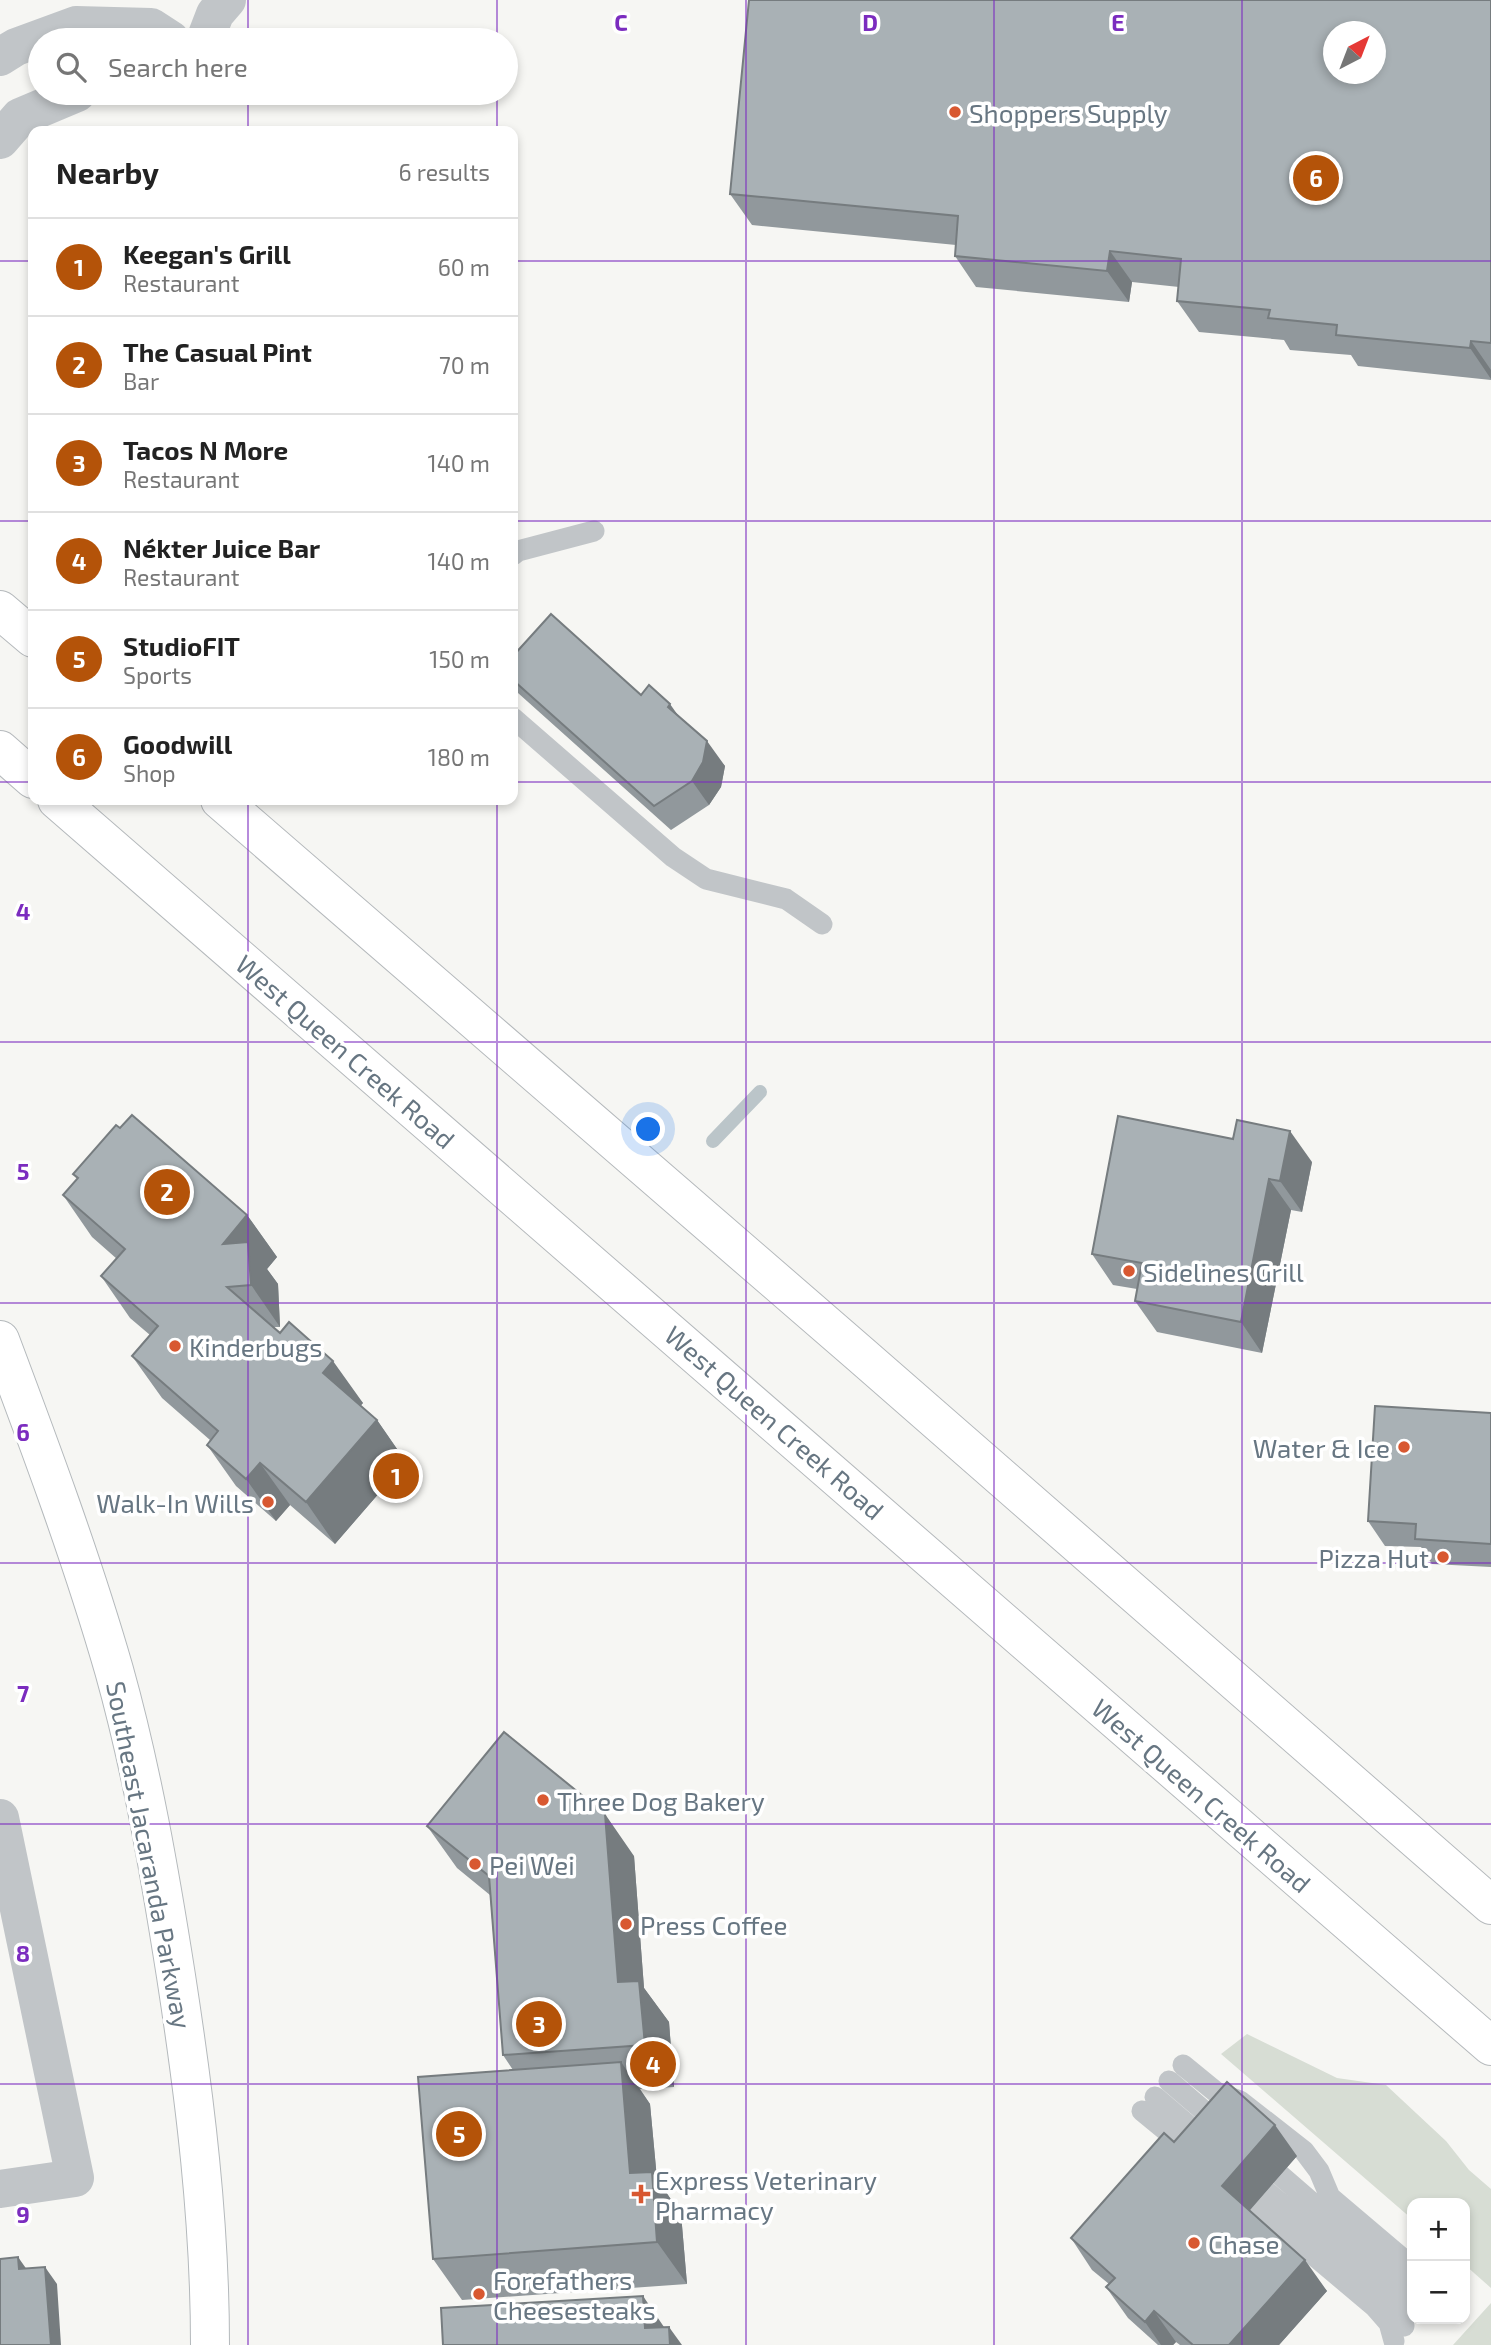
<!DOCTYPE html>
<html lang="en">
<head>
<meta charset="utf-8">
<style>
	:root { --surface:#fff; --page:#f6f6f6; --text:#222; --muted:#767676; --line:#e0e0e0; --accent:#b45309 }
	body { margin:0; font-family:"Exo 2",sans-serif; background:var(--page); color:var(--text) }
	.controls { position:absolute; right:21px; bottom:21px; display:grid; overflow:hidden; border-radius:14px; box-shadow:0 4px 10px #0003 }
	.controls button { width:63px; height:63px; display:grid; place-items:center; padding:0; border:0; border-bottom:2px solid var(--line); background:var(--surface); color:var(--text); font:35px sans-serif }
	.compass { position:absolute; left:1323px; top:21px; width:63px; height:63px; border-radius:50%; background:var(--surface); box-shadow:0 4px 10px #0003; rotate:42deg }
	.you { position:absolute; left:649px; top:1130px; width:24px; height:24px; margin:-18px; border:5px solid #fff; border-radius:50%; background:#1a73e8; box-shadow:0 0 0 10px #1a73e833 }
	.badge { display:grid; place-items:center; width:46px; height:46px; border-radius:50%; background:var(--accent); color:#fff; font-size:23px; font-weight:700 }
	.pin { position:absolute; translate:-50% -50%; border:4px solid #fff; box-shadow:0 2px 7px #0006 }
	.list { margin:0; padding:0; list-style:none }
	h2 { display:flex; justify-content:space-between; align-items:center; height:91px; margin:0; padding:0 28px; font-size:30px }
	h2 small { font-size:23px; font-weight:400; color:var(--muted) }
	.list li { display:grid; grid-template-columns:46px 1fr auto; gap:21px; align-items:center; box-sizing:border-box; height:98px; padding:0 28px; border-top:2px solid var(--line) }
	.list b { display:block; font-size:26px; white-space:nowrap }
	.list p { margin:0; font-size:23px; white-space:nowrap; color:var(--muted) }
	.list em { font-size:23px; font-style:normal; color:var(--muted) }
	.icon { flex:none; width:38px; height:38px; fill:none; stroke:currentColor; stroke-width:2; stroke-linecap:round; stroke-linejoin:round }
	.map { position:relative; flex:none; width:1491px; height:2345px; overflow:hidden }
	.search { position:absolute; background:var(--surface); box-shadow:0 4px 10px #0003; left:28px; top:28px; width:490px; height:77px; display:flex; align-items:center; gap:18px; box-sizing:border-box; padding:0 24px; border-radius:38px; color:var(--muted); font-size:26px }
	.panel { position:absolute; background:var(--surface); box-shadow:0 4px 10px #0003; left:28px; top:126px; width:490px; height:679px; border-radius:14px }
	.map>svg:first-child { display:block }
</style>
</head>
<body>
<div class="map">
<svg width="1491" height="2345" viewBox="0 0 1491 2345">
	<rect width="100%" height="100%" fill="#f6f6f3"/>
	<!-- green -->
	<path fill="#d7ddd4" d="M1247,2034L1337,2078L1386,2085L1446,2141L1469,2170L1491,2189V2288L1465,2265V2203H1412V2219L1221,2054Z
		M1491,2303V2345H1453Z"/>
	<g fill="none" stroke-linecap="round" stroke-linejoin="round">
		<!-- stream -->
		<path stroke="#bbc5c9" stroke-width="14" d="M713,1141L760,1092"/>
		<defs>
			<path id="secondary" d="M0,1340C41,1449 82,1559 114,1670C142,1770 160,1874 176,1976C195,2099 210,2221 210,2345"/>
			<path id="primary" d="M0,610L33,638
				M0,750L33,779
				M57,800L1491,2046
				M220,800L860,1354L1491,1905"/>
		</defs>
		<!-- secondary casing -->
		<use href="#secondary" stroke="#b4b9bc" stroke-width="40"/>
		<!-- primary casing -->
		<use href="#primary" stroke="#b5b9bc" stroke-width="40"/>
		<!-- lane -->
		<path stroke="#c1c5c8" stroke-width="21" d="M513,555L518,551L594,531
			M513,718L673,857L706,879L786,899L822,924
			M1183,2065L1216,2092L1240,2101L1304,2151L1319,2171L1330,2197L1409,2264L1412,2276
			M1169,2081L1224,2128
			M1155,2097L1210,2144
			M1142,2111L1198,2157
			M1280,2175L1385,2266L1406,2289L1412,2307
			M1266,2191L1386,2293L1401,2312L1404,2326
			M1254,2205L1375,2307L1389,2323L1394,2341"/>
		<!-- street -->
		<path stroke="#c1c5c8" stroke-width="38" d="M205,40L215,14L227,0
			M0,57L16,47L76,25L151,27L171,40
			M0,140L20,117L77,93
			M0,1818L75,2178L0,2189"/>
		<!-- secondary -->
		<use href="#secondary" stroke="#fff" stroke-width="38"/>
		<!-- primary -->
		<use href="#primary" stroke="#fff" stroke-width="38"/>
	</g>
	<!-- wall -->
	<path fill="#91989c" d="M1491,0V380L1358,366L1351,355L1290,350L1284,340L1199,332L1177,301L1179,287L1132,282L1129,302L976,287L955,256L956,245L752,225L730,194Z
		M513,656L641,695L679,716L725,766L721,787L709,805L671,830L518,693L513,686Z
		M120,1128L247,1215L277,1257L267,1269L278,1284L280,1327H274L363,1403L360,1406L377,1420L406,1462L335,1544L290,1505L276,1521L236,1486L207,1445L210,1440L162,1398L132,1356L150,1335L130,1318L101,1276L117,1259L92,1237L63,1195L77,1179L73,1174Z
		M1312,1162L1302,1212L1291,1210L1262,1353L1157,1332L1135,1301L1137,1289L1113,1285L1092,1254Z
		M1491,1413V1567L1432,1564L1421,1547L1385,1546L1368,1521Z
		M427,1826L634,1856L644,1988L669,2022L674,2087L640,2089L650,2104L657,2179L681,2214L687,2284L462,2300L433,2259L513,2070L503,2055L490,1895L457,1868Z
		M1174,2142L1297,2156L1249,2210L1327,2291L1279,2345H1180L1176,2342L1173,2345H1158L1128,2318L1106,2287L1109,2284L1092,2270L1071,2238Z"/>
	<!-- shaded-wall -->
	<path fill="#767c7f" d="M1110,251L1132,282L1129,302L1107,271Z
		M1471,341L1491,370V379L1470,348Z
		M670,704L687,728L668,707Z
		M707,741L725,766L721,787L709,805L692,781Z
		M1290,1131L1312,1162L1302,1212L1280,1181Z
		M1269,1179L1291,1210L1262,1353L1241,1322Z
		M247,1215L277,1257L267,1269L278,1284L280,1327L223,1244Z
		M333,1361L363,1403L352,1415L323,1373Z
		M377,1420L406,1462L335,1544L306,1502Z
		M260,1463L290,1505L276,1521L246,1479Z
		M605,1814L634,1856L644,1988L669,2022L674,2087L645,2045L618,1982Z
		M621,2062L650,2104L657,2179L681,2214L687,2284L657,2242L630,2173Z
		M1275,2125L1297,2156L1244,2217L1222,2186Z
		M18,2257L30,2274L19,2269Z
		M1305,2260L1327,2291L1279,2345H1229Z
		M45,2267L57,2284L61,2345H51Z
		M643,2296L664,2327L645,2328Z
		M1154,2311L1176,2342L1173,2345H1161L1145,2322Z
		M669,2327L682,2345H670Z"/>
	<!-- building -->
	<path fill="#a9b1b5" stroke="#767c7f" stroke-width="2" fill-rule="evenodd" d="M749,0H1491V343L1471,341L1470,348L1336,335L1337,325L1268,318L1270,310L1177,301L1181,259L1110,251L1107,271L955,256L958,216L730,194ZM1334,32H1376V74H1334Z
		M551,614L641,695L649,685L670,704L668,707L707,741L703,762L692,781L654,806L513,680V656Z
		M132,1115L247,1215L223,1244L248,1242L251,1285L227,1287L280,1333L289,1322L333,1361L323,1373L377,1420L306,1502L260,1463L246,1479L207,1445L218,1431L132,1356L158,1326L101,1276L125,1249L63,1195L78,1178L73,1174L116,1125L120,1128Z
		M1118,1116L1233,1139L1237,1120L1290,1131L1280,1181L1269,1179L1241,1322L1135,1301L1142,1263L1092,1254Z
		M1375,1406L1491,1413V1544L1415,1539L1416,1524L1368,1521Z
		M504,1732L605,1814L618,1982L639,1981L645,2045L503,2055L489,1876L427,1826Z
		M621,2062L630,2173L652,2172L657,2242L433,2259L418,2077Z
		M1227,2082L1275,2125L1222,2186L1305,2260L1229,2345H1193L1154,2311L1145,2322L1106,2287L1115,2278L1071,2238L1164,2133L1174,2142Z
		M18,2257L19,2269L45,2267L51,2345H0V2259Z
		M643,2296L645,2328L669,2327L670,2345H443L441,2308Z"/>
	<!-- grid -->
	<path fill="none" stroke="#7b2cbf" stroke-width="2" stroke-opacity="0.55" d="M248,0V40M497,0V40M746,0V2345M994,0V2345M1242,0V2345M248,93V131M497,93V131M0,261H33M513,261H1491M0,521H33M513,521H1491M0,782H33M513,782H1491M248,800V2345M497,800V2345M0,1042H1491M0,1303H1491M0,1563H1491M0,1824H1491M0,2084H1491"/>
	<!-- markers -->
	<g fill="#d85831" stroke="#fff" stroke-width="2.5">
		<circle cx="955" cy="112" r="7"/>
		<circle cx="1129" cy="1271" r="7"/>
		<circle cx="175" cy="1346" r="7"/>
		<circle cx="1404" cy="1447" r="7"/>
		<circle cx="268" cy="1502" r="7"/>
		<circle cx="1443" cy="1557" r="7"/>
		<circle cx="543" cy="1800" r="7"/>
		<circle cx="475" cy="1864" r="7"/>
		<circle cx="626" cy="1924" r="7"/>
		<path d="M637.5 2183.5h7v7h7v7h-7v7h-7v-7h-7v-7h7z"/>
		<circle cx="1194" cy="2243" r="7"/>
		<circle cx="479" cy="2294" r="7"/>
	</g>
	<g text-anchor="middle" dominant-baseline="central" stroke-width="7" stroke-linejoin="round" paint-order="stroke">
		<!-- poi labels -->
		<g font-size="26" fill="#677682" stroke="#fff" text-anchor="start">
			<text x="969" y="112">Shoppers Supply</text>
			<text x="1143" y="1271">Sidelines Grill</text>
			<text x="189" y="1346">Kinderbugs</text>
			<text x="1390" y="1447" text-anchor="end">Water &amp; Ice</text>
			<text x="254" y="1502" text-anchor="end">Walk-In Wills</text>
			<text x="1429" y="1557" text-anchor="end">Pizza Hut</text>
			<text x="557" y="1800">Three Dog Bakery</text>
			<text x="489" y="1864">Pei Wei</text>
			<text x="640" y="1924">Press Coffee</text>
			<text x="655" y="2179">Express Veterinary<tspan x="655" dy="30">Pharmacy</tspan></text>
			<text x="1208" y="2243">Chase</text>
			<text x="493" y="2279">Forefathers<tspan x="493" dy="30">Cheesesteaks</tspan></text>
		</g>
		<!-- street labels -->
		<g font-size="26" fill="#677682" stroke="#fff">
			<text transform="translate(346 1051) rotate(41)">West Queen Creek Road</text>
			<text transform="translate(775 1422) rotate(41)">West Queen Creek Road</text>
			<text transform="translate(1202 1795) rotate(41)">West Queen Creek Road</text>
			<text transform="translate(150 1855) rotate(79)">Southeast Jacaranda Parkway</text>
		</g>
	</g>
	<g font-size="23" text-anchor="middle" font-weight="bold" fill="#7b2cbf" stroke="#fff" stroke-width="7" stroke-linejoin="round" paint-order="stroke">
		<text x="621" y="31">C</text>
		<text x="870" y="31">D</text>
		<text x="1118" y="31">E</text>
		<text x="23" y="920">4</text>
		<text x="23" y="1180">5</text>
		<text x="23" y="1441">6</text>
		<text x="23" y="1702">7</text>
		<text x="23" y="1962">8</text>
		<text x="23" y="2223">9</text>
	</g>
</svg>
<div class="controls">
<button>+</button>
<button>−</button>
</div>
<svg class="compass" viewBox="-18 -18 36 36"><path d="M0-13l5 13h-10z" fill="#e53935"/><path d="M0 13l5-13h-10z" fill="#767676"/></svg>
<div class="you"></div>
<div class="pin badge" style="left:396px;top:1476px">1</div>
<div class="pin badge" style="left:167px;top:1192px">2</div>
<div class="pin badge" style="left:539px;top:2024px">3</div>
<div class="pin badge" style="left:653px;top:2064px">4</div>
<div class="pin badge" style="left:459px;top:2134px">5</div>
<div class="pin badge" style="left:1316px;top:178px">6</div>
<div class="search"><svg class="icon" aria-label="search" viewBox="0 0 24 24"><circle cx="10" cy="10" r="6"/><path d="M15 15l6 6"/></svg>Search here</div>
<section class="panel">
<h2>Nearby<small>6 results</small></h2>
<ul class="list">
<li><span class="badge">1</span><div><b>Keegan's Grill</b><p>Restaurant</p></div><em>60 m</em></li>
<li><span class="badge">2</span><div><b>The Casual Pint</b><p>Bar</p></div><em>70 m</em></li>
<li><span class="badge">3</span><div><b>Tacos N More</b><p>Restaurant</p></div><em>140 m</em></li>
<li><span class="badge">4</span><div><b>Nékter Juice Bar</b><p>Restaurant</p></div><em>140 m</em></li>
<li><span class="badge">5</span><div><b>StudioFIT</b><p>Sports</p></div><em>150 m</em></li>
<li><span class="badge">6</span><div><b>Goodwill</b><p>Shop</p></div><em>180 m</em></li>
</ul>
</section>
</div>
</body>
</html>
